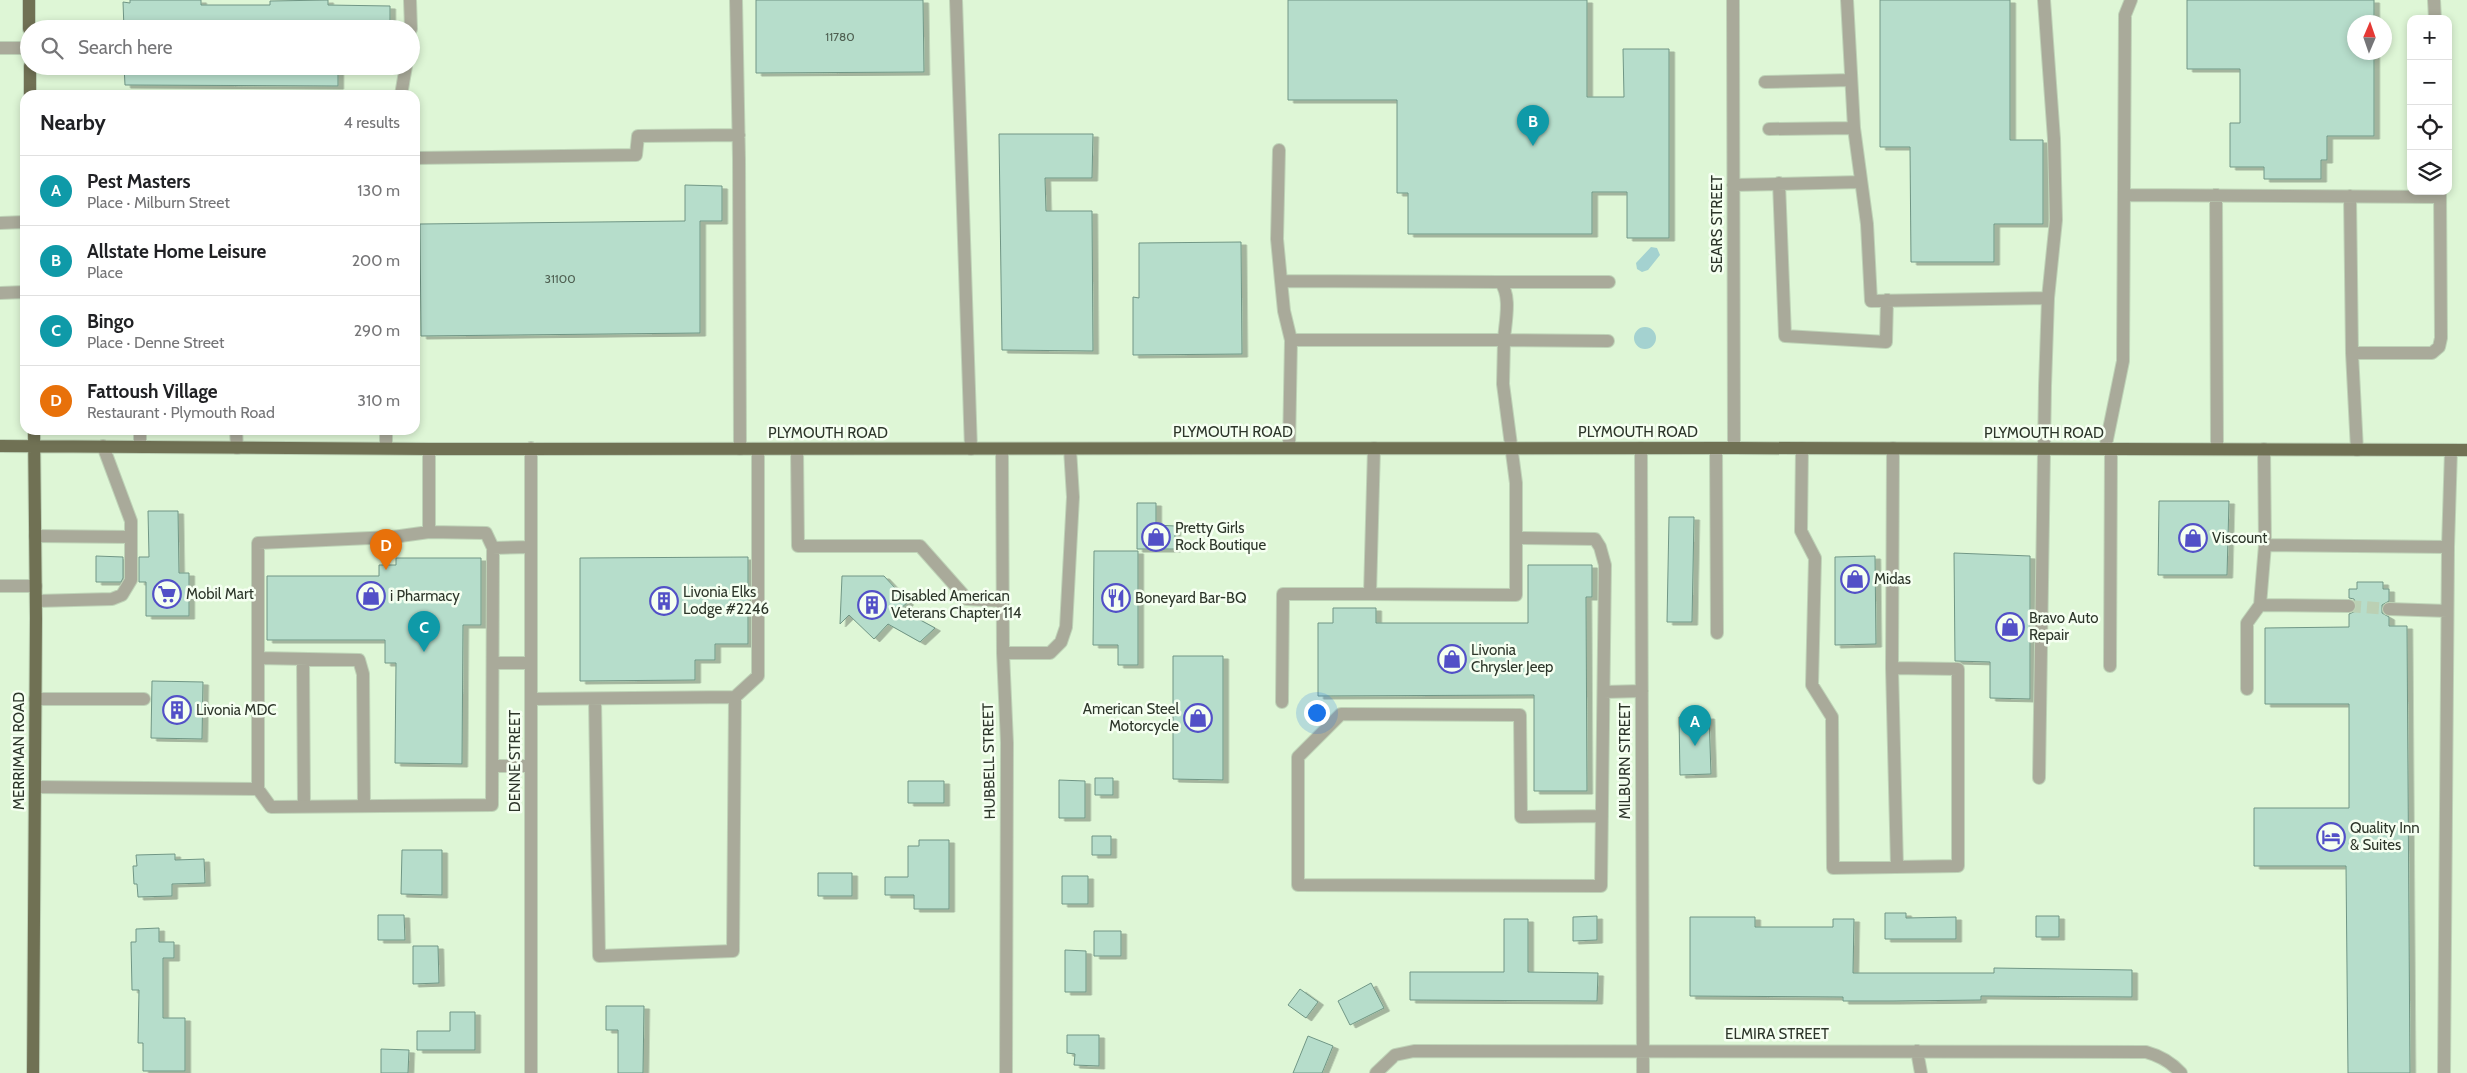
<!DOCTYPE html>
<html lang="en">
<head>
<meta charset="utf-8">
<style>
	:root { --surface:#fff; --page:#f6f6f6; --text:#202124; --muted:#757577; --line:#e0e0e0; --accent:#5250c7 }
	body { margin:0; font-family:Cabin,sans-serif; background:var(--page); color:var(--text) }
	.controls { position:absolute; right:15px; top:15px; display:grid; overflow:hidden; border-radius:10px; box-shadow:0 2px 8px #0003 }
	.controls button { width:45px; height:45px; display:grid; place-items:center; padding:0; border:0; border-bottom:1px solid var(--line); background:var(--surface); color:var(--text); font:25px sans-serif }
	.compass { position:absolute; left:2347px; top:15px; width:45px; height:45px; border-radius:50%; background:var(--surface); box-shadow:0 2px 8px #0003; rotate:2deg }
	.you { position:absolute; left:1316px; top:712px; width:18px; height:18px; margin:-12px; border:4px solid #fff; border-radius:50%; background:#1a73e8; box-shadow:0 0 0 8px #1a73e833 }
	.badge { display:grid; place-items:center; width:32px; height:32px; border-radius:50%; background:var(--accent); color:#fff; font-size:16px; font-weight:700 }
	.pin { position:absolute; translate:-50% -41px; filter:drop-shadow(0 1px 2px #0008) }
	.pin::after { content:''; position:absolute; top:26px; width:18px; height:15px; background:inherit; clip-path:polygon(0 0,100% 0,50% 100%) }
	.list { margin:0; padding:0; list-style:none }
	h2 { display:flex; justify-content:space-between; align-items:center; height:65px; margin:0; padding:0 20px; font-size:21px }
	h2 small { font-size:16px; font-weight:400; color:var(--muted) }
	.list li { display:grid; grid-template-columns:32px 1fr auto; gap:15px; align-items:center; box-sizing:border-box; height:70px; padding:0 20px; border-top:1px solid var(--line) }
	.list b { display:block; font-size:19px; white-space:nowrap }
	.list p { margin:0; font-size:16px; white-space:nowrap; color:var(--muted) }
	.list em { font-size:16px; font-style:normal; color:var(--muted) }
	.icon { flex:none; width:28px; height:28px; fill:none; stroke:currentColor; stroke-width:2; stroke-linecap:round; stroke-linejoin:round }
	.map { position:relative; flex:none; width:2467px; height:1073px; overflow:hidden }
	.search { position:absolute; background:var(--surface); box-shadow:0 2px 8px #0003; left:20px; top:20px; width:400px; height:55px; display:flex; align-items:center; gap:12px; box-sizing:border-box; padding:0 18px; border-radius:28px; color:var(--muted); font-size:19px }
	.panel { position:absolute; background:var(--surface); box-shadow:0 2px 8px #0003; left:20px; top:90px; width:400px; height:345px; border-radius:15px }
	.map>svg:first-child { display:block }
</style>
</head>
<body>
<div class="map">
<svg width="2467" height="1073" viewBox="0 0 2467 1073">
	<defs>
		<filter id="shadow"><feDropShadow dx="5.5" dy="3" stdDeviation="0" flood-color="#0004"/></filter>
	</defs>
	<rect width="100%" height="100%" fill="#def6d6"/>
	<!-- water -->
	<path fill="#a4d2d0" d="M1651,247L1657,248L1660,255L1648,270L1642,272L1637,269L1636,263Z
		M1634 338a11 11 0 1 1 22 0a11 11 0 1 1-22 0Z"/>
	<!-- building -->
	<path fill="#b6ddcb" stroke="#709685" filter="url(#shadow)" d="M130,0H201V5H270V1L328,0V5L390,6V29H124L123,2L130,3Z
		M756,0H923L924,72L756,73Z
		M1288,0H1587V97H1624L1623,49H1669V238H1627V192H1592V234H1408V193H1397V100H1288Z
		M1880,0H2010V140H2043V224H1994V262H1911L1910,147H1880Z
		M2187,0H2374V22H2354V52H2374V136H2327V160H2321V179H2264V167H2230V123H2240V69H2187Z
		M124,66H338V86L125,85Z
		M999,134H1093L1092,178H1045L1046,211H1092L1093,351L1002,350Z
		M685,185L722,186V221H700V333L421,336L420,224L685,221Z
		M1241,242L1242,354L1133,355V297L1139,298V243Z
		M2159,501H2229L2227,575H2158Z
		M1137,503H1156V525L1175,526V549H1137Z
		M148,511H178L179,573H189V616H146V582H139V557H149Z
		M1669,517H1694L1692,622H1667Z
		M1094,551H1138V665H1118V645H1093Z
		M1954,553L2030,556V699L1990,698V662L1955,661Z
		M96,556L123,557V578L121,582H96Z
		M1875,556L1876,644L1835,645V557Z
		M748,557V644H715V660H695V680L580,681V558Z
		M396,558H481V625H463L462,764L395,763L396,663H385V640H267V576H379V565H396Z
		M1528,565H1592V597H1586L1587,791H1534V695L1318,696V623H1333V608H1376V623H1528Z
		M842,576H884L908,602L900,609L935,628L920,642L888,624L874,639L849,615L840,624Z
		M2357,582H2383V589H2389V601L2382,605V613L2389,617V626H2407L2410,1073H2348L2346,866H2254V808H2349V704H2265V628L2349,627V614L2356,611L2357,606L2354,599L2349,598V589H2357Z
		M1173,656H1223V780L1173,779Z
		M152,681L203,682L202,739L151,738Z
		M1709,716L1711,774L1680,775L1679,717Z
		M1095,778H1113V795H1095Z
		M1059,780L1085,781V818H1059Z
		M908,781H944V803H908Z
		M1092,836H1111V855H1092Z
		M919,840H949V909H914V895H885V877H908V846H919Z
		M402,850H442V895L401,894Z
		M175,854V860L204,859L205,883L172,884V896L138,897L137,884H134L133,866H137L136,855Z
		M818,873H852V896H818Z
		M1062,876H1088V904H1062Z
		M1885,913H1906V918L1956,917V939H1885Z
		M378,915H404L405,940H378Z
		M1597,916V940L1573,941V917Z
		M2036,916H2059V937H2036Z
		M1690,917H1755V927H1833V919H1854L1853,973H1994V968L2132,970V997L1981,996V1000L1894,1001H1843V997L1690,996Z
		M1504,919H1528V972L1598,973L1597,1001L1410,1000V972H1504Z
		M159,928V942H174V958H163V1018H185V1071H143V1043H138L139,990H132L131,942H136V929Z
		M1094,931H1121V956H1094Z
		M413,946H438L439,983L413,984Z
		M1065,950L1086,951V992H1065Z
		M1371,983L1384,1008L1350,1025L1338,1001Z
		M1300,989L1318,1002L1306,1018L1288,1005Z
		M606,1006H644L643,1073H618V1030H606Z
		M450,1012H475V1050H417V1031H450Z
		M1067,1035H1099V1066L1074,1065L1075,1054L1067,1053Z
		M1308,1036L1333,1046L1322,1073H1293Z
		M381,1049L409,1050L408,1073H381Z"/>
	<g fill="none" stroke-linecap="round" stroke-linejoin="round">
		<!-- minor-tunnel -->
		<path stroke="#bbd0b4" stroke-width="12" stroke-dasharray="12 6" stroke-linecap="butt" d="M2349,606L2389,609"/>
		<defs>
			<path id="minor" d="M410,0L411,29
				M736,0L739,159L740,449
				M956,0L971,449
				M1733,0L1734,448
				M1847,0L1854,128L1867,224L1871,301L2048,298
				M2434,0L2435,19
				M0,48H29
				M1765,82L1851,80
				M401,95L406,66
				M1769,129L1854,128
				M1279,150L1277,239L1281,281
				M415,158L636,155L638,136L739,135
				M1779,183L1785,336L1886,342L1887,300
				M1733,185L1861,182
				M2124,195L2440,197
				M2216,195L2217,449
				M2350,196L2352,353
				M0,223L25,222
				M1500,282H1609
				M0,293L25,292
				M1291,340L1284,311L1281,281L1500,282C1512,295 1505,323 1504,340L1608,341
				M140,430V447
				M236,430L237,448
				M386,448V430
				M531,448V1073
				M1289,448L1291,340H1504L1503,384L1516,483V595L1370,594
				M1641,448L1643,1073
				M1716,448L1717,633
				M1802,448L1801,531L1815,558L1812,685L1832,717L1833,868L1958,866V669L1892,668L1893,448
				M797,449L798,546H920L967,599L1003,601
				M1002,449L1003,653L1007,743L1006,1073
				M2105,449L2123,361L2125,15L2131,0
				M2264,449L2265,545L2448,547
				M2357,450L2352,353H2432L2439,347L2441,338L2440,191
				M35,536L131,537
				M1517,538L1595,539L1600,547L1605,565C1604,672 1603,779 1601,886L1298,885V757L1341,714L1520,715L1521,817L1602,816
				M2265,545L2260,605L2349,606
				M493,548L530,547
				M0,586H36
				M36,601L112,599L122,595L131,580V521L103,446
				M2389,609L2447,611
				M1003,653H1050L1061,642L1066,627L1073,497L1070,449
				M258,658L359,660L363,674L364,806
				M303,659L304,806
				M493,663H531
				M2110,666L2111,449
				M1892,668L1897,867
				M2247,689V623L2260,605
				M1604,692L1642,691
				M35,699H144
				M532,699L735,697L758,676V449
				M595,699L599,956L733,951L735,697
				M1282,702L1283,594H1370L1374,448
				M493,766H531
				M2039,778L2045,386L2048,298L2056,220L2054,139L2044,0
				M35,787L258,789V543L393,537L429,532V449
				M258,789L271,807L492,805L493,548L486,533L429,532
				M1917,1051L1921,1073
				M1376,1073L1395,1055L1414,1051L2146,1052C2161,1056 2171,1062 2181,1073
				M2444,1073L2448,547L2451,450"/>
			<path id="major" d="M29,0V29
				M30,66V95
				M0,446L429,449L1734,448L2467,450
				M33,1073L36,618L34,430"/>
		</defs>
		<!-- minor casing -->
		<use href="#minor" stroke="#bed3b7" stroke-width="14"/>
		<!-- major casing -->
		<use href="#major" stroke="#bed3b7" stroke-width="14"/>
		<!-- minor -->
		<use href="#minor" stroke="#a9aa9a" stroke-width="12"/>
		<!-- major -->
		<use href="#major" stroke="#707154" stroke-width="12"/>
	</g>
	<!-- icons -->
	<defs>
		<symbol id="shop-ring" viewBox="-11 -11 22 22"><circle r="9.5" fill="#f5fff1" stroke="#5250c7" stroke-width="1.5"/><path d="M-5-2.5h2.3a2.7 3.5 0 0 1 5.4 0H5L5.5 6h-11ZM-1.5-2.5h3a1.5 2.3 0 0 0-3 0Z" fill="#5250c7"/></symbol>
		<symbol id="supermarket-ring" viewBox="-11 -11 22 22"><circle r="9.5" fill="#f5fff1" stroke="#5250c7" stroke-width="1.5"/><path d="M-6-5.5h2.5l.6 2H6L4.5 2H-2.5L-4.4-4H-6ZM-1.5 3.2a1.3 1.3 0 1 0 .1 0ZM3 3.2a1.3 1.3 0 1 0 .1 0Z" fill="#5250c7"/></symbol>
		<symbol id="restaurant-ring" viewBox="-11 -11 22 22"><circle r="9.5" fill="#f5fff1" stroke="#5250c7" stroke-width="1.5"/><path d="M-5-6h1v4h1v-4h1v4h1v-4h1v5L-1.5 .5V6h-2V.5L-5-1ZM5-6V6H3V1.5H1.5Q1.5-4 5-6Z" fill="#5250c7"/></symbol>
		<symbol id="building-ring" viewBox="-11 -11 22 22"><circle r="9.5" fill="#f5fff1" stroke="#5250c7" stroke-width="1.5"/><path d="M-4-6H4V6H1V3H-1V6H-4ZM-2.5-4.3h1.7v1.8h-1.7ZM.8-4.3h1.7v1.8H.8ZM-2.5-1h1.7V.8h-1.7ZM.8-1h1.7V.8H.8Z" fill="#5250c7"/></symbol>
		<symbol id="hotel-ring" viewBox="-11 -11 22 22"><circle r="9.5" fill="#f5fff1" stroke="#5250c7" stroke-width="1.5"/><path d="M-6-4.5h1.5V1H6V5H4.5V3h-9V5H-6ZM-4 0a1.8 1.8 0 1 1 3.6 0ZM.5 0V-2.5h3Q6-2.5 6 0Z" fill="#5250c7"/></symbol>
	</defs>
	<g fill-rule="evenodd">
		<use href="#shop-ring" x="1140" y="521" width="32" height="32"/>
		<use href="#shop-ring" x="2177" y="522" width="32" height="32"/>
		<use href="#shop-ring" x="1839" y="563" width="32" height="32"/>
		<use href="#supermarket-ring" x="151" y="578" width="32" height="32"/>
		<use href="#shop-ring" x="355" y="580" width="32" height="32"/>
		<use href="#restaurant-ring" x="1100" y="582" width="32" height="32"/>
		<use href="#building-ring" x="648" y="585" width="32" height="32"/>
		<use href="#building-ring" x="856" y="589" width="32" height="32"/>
		<use href="#shop-ring" x="1994" y="611" width="32" height="32"/>
		<use href="#shop-ring" x="1436" y="643" width="32" height="32"/>
		<use href="#building-ring" x="161" y="694" width="32" height="32"/>
		<use href="#shop-ring" x="1182" y="702" width="32" height="32"/>
		<use href="#hotel-ring" x="2315" y="821" width="32" height="32"/>
	</g>
	<g text-anchor="middle" dominant-baseline="central" stroke-width="5" stroke-linejoin="round" paint-order="stroke">
		<!-- number labels -->
		<g font-size="12" fill="#4f6052">
			<text x="840" y="36">11780</text>
			<text x="560" y="278">31100</text>
		</g>
		<!-- street labels -->
		<g font-size="15" fill="#2d362a" stroke="#f5fff1">
			<text transform="translate(1717 224) rotate(-90)">SEARS STREET</text>
			<text x="1233" y="432">PLYMOUTH ROAD</text>
			<text x="1638" y="432">PLYMOUTH ROAD</text>
			<text x="828" y="433">PLYMOUTH ROAD</text>
			<text x="2044" y="433">PLYMOUTH ROAD</text>
			<text transform="translate(19 751) rotate(-90)">MERRIMAN ROAD</text>
			<text transform="translate(515 761) rotate(-90)">DENNE STREET</text>
			<text transform="translate(989 761) rotate(-91)">HUBBELL STREET</text>
			<text transform="translate(1625 761) rotate(-90)">MILBURN STREET</text>
			<text x="1777" y="1034">ELMIRA STREET</text>
		</g>
		<!-- poi labels -->
		<g font-size="15" fill="#2d362a" stroke="#f5fff1" text-anchor="start">
			<text x="1175" y="528">Pretty Girls<tspan x="1175" dy="17">Rock Boutique</tspan></text>
			<text x="2212" y="538">Viscount</text>
			<text x="1874" y="579">Midas</text>
			<text x="683" y="592">Livonia Elks<tspan x="683" dy="17">Lodge #2246</tspan></text>
			<text x="186" y="594">Mobil Mart</text>
			<text x="390" y="596">i Pharmacy</text>
			<text x="891" y="596">Disabled American<tspan x="891" dy="17">Veterans Chapter 114</tspan></text>
			<text x="1135" y="598">Boneyard Bar-BQ</text>
			<text x="2029" y="618">Bravo Auto<tspan x="2029" dy="17">Repair</tspan></text>
			<text x="1471" y="650">Livonia<tspan x="1471" dy="17">Chrysler Jeep</tspan></text>
			<text x="1179" y="709" text-anchor="end">American Steel<tspan x="1179" dy="17">Motorcycle</tspan></text>
			<text x="196" y="710">Livonia MDC</text>
			<text x="2350" y="828">Quality Inn<tspan x="2350" dy="17">&amp; Suites</tspan></text>
		</g>
	</g>
</svg>
<div class="controls">
<button>+</button>
<button>−</button>
<button><svg class="icon" aria-label="locate" viewBox="0 0 24 24"><circle cx="12" cy="12" r="6"/><path d="M12 2v4M12 18v4M2 12h4M18 12h4"/></svg></button>
<button><svg class="icon" aria-label="layers" viewBox="0 0 24 24"><path d="M12 4l9 5-9 5-9-5zM3 14l9 5 9-5"/></svg></button>
</div>
<svg class="compass" viewBox="-18 -18 36 36"><path d="M0-13l5 13h-10z" fill="#e53935"/><path d="M0 13l5-13h-10z" fill="#757577"/></svg>
<div class="you"></div>
<div class="pin badge" style="left:1695px;top:746px;background:#0f9aa8">A</div>
<div class="pin badge" style="left:1533px;top:146px;background:#0f9aa8">B</div>
<div class="pin badge" style="left:424px;top:652px;background:#0f9aa8">C</div>
<div class="pin badge" style="left:386px;top:570px;background:#e8710a">D</div>
<div class="search"><svg class="icon" aria-label="search" viewBox="0 0 24 24"><circle cx="10" cy="10" r="6"/><path d="M15 15l6 6"/></svg>Search here</div>
<section class="panel">
<h2>Nearby<small>4 results</small></h2>
<ul class="list">
<li><span class="badge" style="background:#0f9aa8">A</span><div><b>Pest Masters</b><p>Place · Milburn Street</p></div><em>130 m</em></li>
<li><span class="badge" style="background:#0f9aa8">B</span><div><b>Allstate Home Leisure</b><p>Place</p></div><em>200 m</em></li>
<li><span class="badge" style="background:#0f9aa8">C</span><div><b>Bingo</b><p>Place · Denne Street</p></div><em>290 m</em></li>
<li><span class="badge" style="background:#e8710a">D</span><div><b>Fattoush Village</b><p>Restaurant · Plymouth Road</p></div><em>310 m</em></li>
</ul>
</section>
</div>
</body>
</html>
